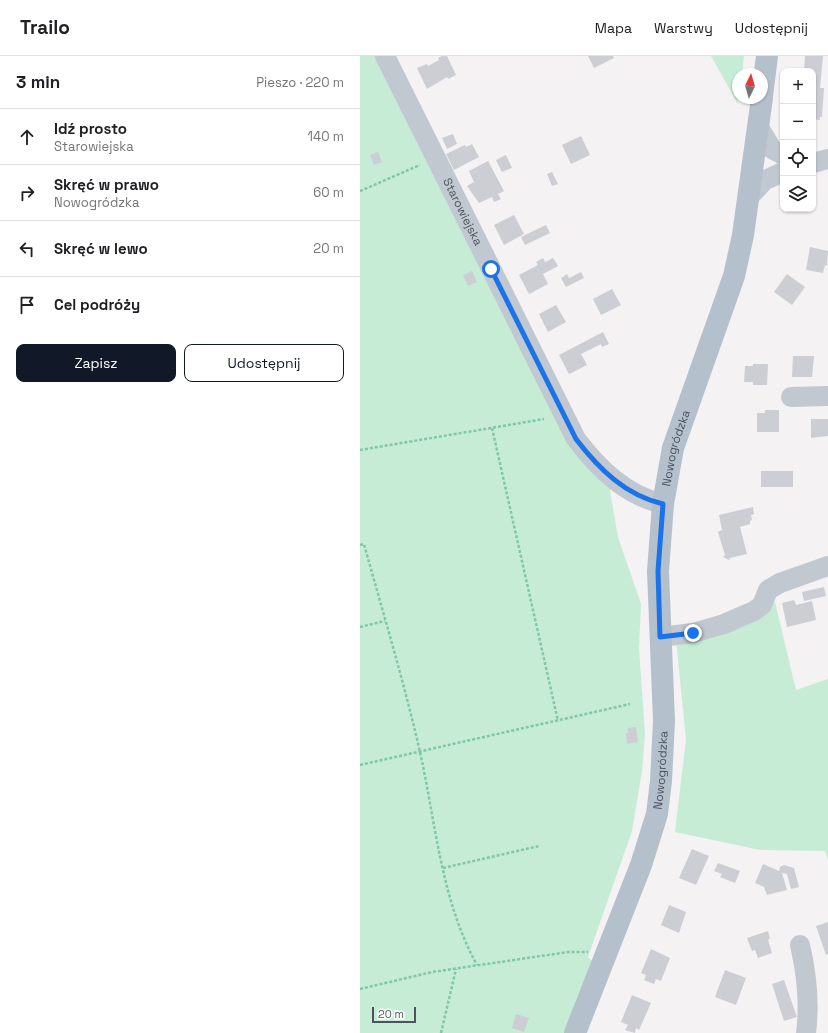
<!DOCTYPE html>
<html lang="pl">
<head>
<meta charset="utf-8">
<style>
	:root { --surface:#fff; --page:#f2f2f2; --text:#202124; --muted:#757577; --line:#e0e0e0; --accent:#111827 }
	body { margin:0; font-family:"Space Grotesk",sans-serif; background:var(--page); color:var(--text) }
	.controls { position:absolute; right:12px; top:12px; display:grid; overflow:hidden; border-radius:8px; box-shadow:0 1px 3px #0004 }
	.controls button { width:36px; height:36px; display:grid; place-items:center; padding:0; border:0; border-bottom:1px solid var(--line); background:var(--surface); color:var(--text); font:20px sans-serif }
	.compass { position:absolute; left:372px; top:12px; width:36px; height:36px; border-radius:50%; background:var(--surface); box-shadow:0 1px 3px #0004; rotate:5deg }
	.scale { position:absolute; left:12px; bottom:10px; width:44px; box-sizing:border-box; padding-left:4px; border:2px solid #4b545e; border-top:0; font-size:11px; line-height:14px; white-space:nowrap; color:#4b545e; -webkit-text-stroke:3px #fff; paint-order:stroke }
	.stop { position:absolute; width:12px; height:12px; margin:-9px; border:3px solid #1a73e8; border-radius:50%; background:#fff }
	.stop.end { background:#1a73e8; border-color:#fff; box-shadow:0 1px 4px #0008 }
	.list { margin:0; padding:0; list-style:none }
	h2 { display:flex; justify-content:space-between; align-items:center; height:52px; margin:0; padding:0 16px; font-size:17px }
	h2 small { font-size:13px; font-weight:400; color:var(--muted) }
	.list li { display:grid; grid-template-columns:26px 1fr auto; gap:12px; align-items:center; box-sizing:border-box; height:56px; padding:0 16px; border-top:1px solid var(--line) }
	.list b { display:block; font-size:15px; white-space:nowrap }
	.list p { margin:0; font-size:13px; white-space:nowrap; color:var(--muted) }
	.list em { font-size:13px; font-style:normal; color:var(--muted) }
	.actions { display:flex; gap:8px; padding:12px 16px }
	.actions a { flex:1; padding:9px 0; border:1px solid var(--accent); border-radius:8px; text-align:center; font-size:14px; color:var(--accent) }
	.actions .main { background:var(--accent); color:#fff }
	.icon { flex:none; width:22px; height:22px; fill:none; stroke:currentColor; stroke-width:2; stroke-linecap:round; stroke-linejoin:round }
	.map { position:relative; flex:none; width:468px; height:977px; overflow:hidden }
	header { display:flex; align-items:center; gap:24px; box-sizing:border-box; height:56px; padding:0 20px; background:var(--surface); border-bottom:1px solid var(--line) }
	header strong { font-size:19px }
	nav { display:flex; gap:22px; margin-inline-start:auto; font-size:14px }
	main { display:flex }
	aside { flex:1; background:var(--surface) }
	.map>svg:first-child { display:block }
</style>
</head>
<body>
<header>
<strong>Trailo</strong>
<nav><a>Mapa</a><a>Warstwy</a><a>Udostępnij</a></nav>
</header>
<main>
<aside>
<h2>3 min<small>Pieszo · 220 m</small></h2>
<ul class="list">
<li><svg class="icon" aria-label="ahead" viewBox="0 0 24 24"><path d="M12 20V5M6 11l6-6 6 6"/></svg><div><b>Idź prosto</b><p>Starowiejska</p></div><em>140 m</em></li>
<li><svg class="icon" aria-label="right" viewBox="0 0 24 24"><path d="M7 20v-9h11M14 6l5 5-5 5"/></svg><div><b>Skręć w prawo</b><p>Nowogródzka</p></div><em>60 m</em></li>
<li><svg class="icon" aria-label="left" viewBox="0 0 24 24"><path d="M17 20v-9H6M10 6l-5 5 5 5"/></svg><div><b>Skręć w lewo</b></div><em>20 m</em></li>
<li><svg class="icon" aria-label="arrive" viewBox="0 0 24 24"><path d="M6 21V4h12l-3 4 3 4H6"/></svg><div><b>Cel podróży</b></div></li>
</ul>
<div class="actions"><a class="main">Zapisz</a><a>Udostępnij</a></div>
</aside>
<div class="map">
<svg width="468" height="977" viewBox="0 0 468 977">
	<rect width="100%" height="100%" fill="#f4f2f2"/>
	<!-- green -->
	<path fill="#c6ecd6" d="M0,0H23L233,403L253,424L250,435L258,481L281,548L279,592L285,678L282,715L272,775L228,901L233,906L206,977H0Z
		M351,0H384L382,18H378V48Z
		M415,546L436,634L468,623V804L465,795L400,794L315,776L326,683L316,583L397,558Z"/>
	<!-- building -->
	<path fill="#ccced4" d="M82,0H87L96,19L88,23L87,21L67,33L57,12L67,8L68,10L79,4L78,2Z
		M228,0H253L254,2L234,12Z
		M445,0H463L460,32H464L462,61H460V64L453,63V15H444Z
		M93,78L97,88L87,93L82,82Z
		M221,80L230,99L211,108L202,89Z
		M112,88L119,101L94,114L86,98L105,89L106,91Z
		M18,96L22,106L14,109L10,99Z
		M146,99L152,112L142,116L136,104Z
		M128,105L144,135L138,138L141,143L134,146L132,141L119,147L107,130L114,126L109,115Z
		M192,116L198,128L192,130L187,118Z
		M154,159L164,178L144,189L134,169Z
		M186,169L190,177L165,189L161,181Z
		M450,191L468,195L467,210L465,209L463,217L446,214Z
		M183,202L185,206L193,202L198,210L183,218L188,228L169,238L159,219L178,209L176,206Z
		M112,215L117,226L108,230L103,219Z
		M221,216L224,222L206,231L201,222L207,218L209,222Z
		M427,218L445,231L432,249L414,236Z
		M252,233L261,249L241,259L233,243Z
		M196,249L206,266L188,276L179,258Z
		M243,276L249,288L242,291L241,288L221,298L227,309L209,318L199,299Z
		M433,300H454L452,321H432Z
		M393,308H408L407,329H393V326H384L385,310H393Z
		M405,354H419V376H397V357H405Z
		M451,363H468V380L451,382Z
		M401,415H433V431H401Z
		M393,451L394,458L391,459L392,464L390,465V468L380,471L387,498L370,502L369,504L363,501L365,499L358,476L362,474L359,459Z
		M464,531L466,540L444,545L442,536Z
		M434,544L436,549L452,545L456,564L427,571L422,547Z
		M276,671L278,686L267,688L266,677H268V672Z
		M332,793L349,800L336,829L319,822Z
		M358,807L380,815L375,827L360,821L362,818L354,815Z
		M403,808L419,815L420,811L424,809L434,812L439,831L431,833L427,818L422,817L427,834L407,839L404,831L395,827Z
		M309,849L326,856L319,877L301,869Z
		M468,866V898L466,899L456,870Z
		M408,875L410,883L408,884L412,897L398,902L395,894L392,895L387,882Z
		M291,893L310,902L301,925L296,923L294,928L284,924L286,919L281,917Z
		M365,914L386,922L376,949L355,941Z
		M424,924L437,961L424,965L412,928Z
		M272,939L291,947L279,974L276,972L275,977L265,974L268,969L261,966Z
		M156,958L169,962L164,976L152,972Z"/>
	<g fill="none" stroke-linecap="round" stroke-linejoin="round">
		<!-- path -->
		<path stroke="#81c7a7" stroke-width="2.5" stroke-dasharray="3 2" stroke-linecap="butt" d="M0,135L60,109
			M132,372L198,665
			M0,394L184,363
			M0,489L4,488C23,557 44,626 60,696C76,768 81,844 117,909
			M0,571L25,565
			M0,709L270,648
			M83,812L179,790
			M0,933L72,916L208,896H228
			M81,977L96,913"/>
		<!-- minor -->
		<g stroke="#c1c8cf" stroke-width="20">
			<path id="s1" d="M25,0L216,383C239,413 265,439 303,448"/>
			<path d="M398,70L412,93L423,99"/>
			<path d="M453,107L468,103"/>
			<path d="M389,141L405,124L423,116"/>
			<path d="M431,341L468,340"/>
			<path d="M300,581L333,577L364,568L394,555L402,549L408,534L420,527L468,510"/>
			<path d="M440,889C447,919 450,946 446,977"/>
		</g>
		<!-- major -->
		<g stroke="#b5c0cd" stroke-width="22">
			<path d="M402,40L407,0"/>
			<path id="s2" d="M215,977L281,809L297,758L301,725L304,665L298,515L303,448L313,392L374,220L383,179L402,42"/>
		</g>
	</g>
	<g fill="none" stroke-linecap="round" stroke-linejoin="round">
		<!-- route -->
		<path stroke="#1a73e8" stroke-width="5" d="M131,213L216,383C239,413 265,439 303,448L298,515L300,581L333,577"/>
	</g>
	<g text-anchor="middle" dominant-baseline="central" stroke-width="3" stroke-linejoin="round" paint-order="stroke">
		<!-- street labels -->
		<g font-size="12" fill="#4b545e" stroke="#fff">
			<text stroke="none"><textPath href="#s1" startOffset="174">Starowiejska</textPath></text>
			<text stroke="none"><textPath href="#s2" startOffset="602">Nowogródzka</textPath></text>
			<text stroke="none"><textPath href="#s2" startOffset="278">Nowogródzka</textPath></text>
		</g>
	</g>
</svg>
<div class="controls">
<button>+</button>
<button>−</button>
<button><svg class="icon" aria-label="locate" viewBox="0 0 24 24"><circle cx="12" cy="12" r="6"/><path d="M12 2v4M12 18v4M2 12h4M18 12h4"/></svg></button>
<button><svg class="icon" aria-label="layers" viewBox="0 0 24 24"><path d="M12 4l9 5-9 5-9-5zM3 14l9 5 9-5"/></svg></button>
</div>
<svg class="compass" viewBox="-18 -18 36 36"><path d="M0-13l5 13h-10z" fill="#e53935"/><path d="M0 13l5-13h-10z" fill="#757577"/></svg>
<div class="scale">20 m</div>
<div class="stop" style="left:131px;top:213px"></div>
<div class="stop end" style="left:333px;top:577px"></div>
</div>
</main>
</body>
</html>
